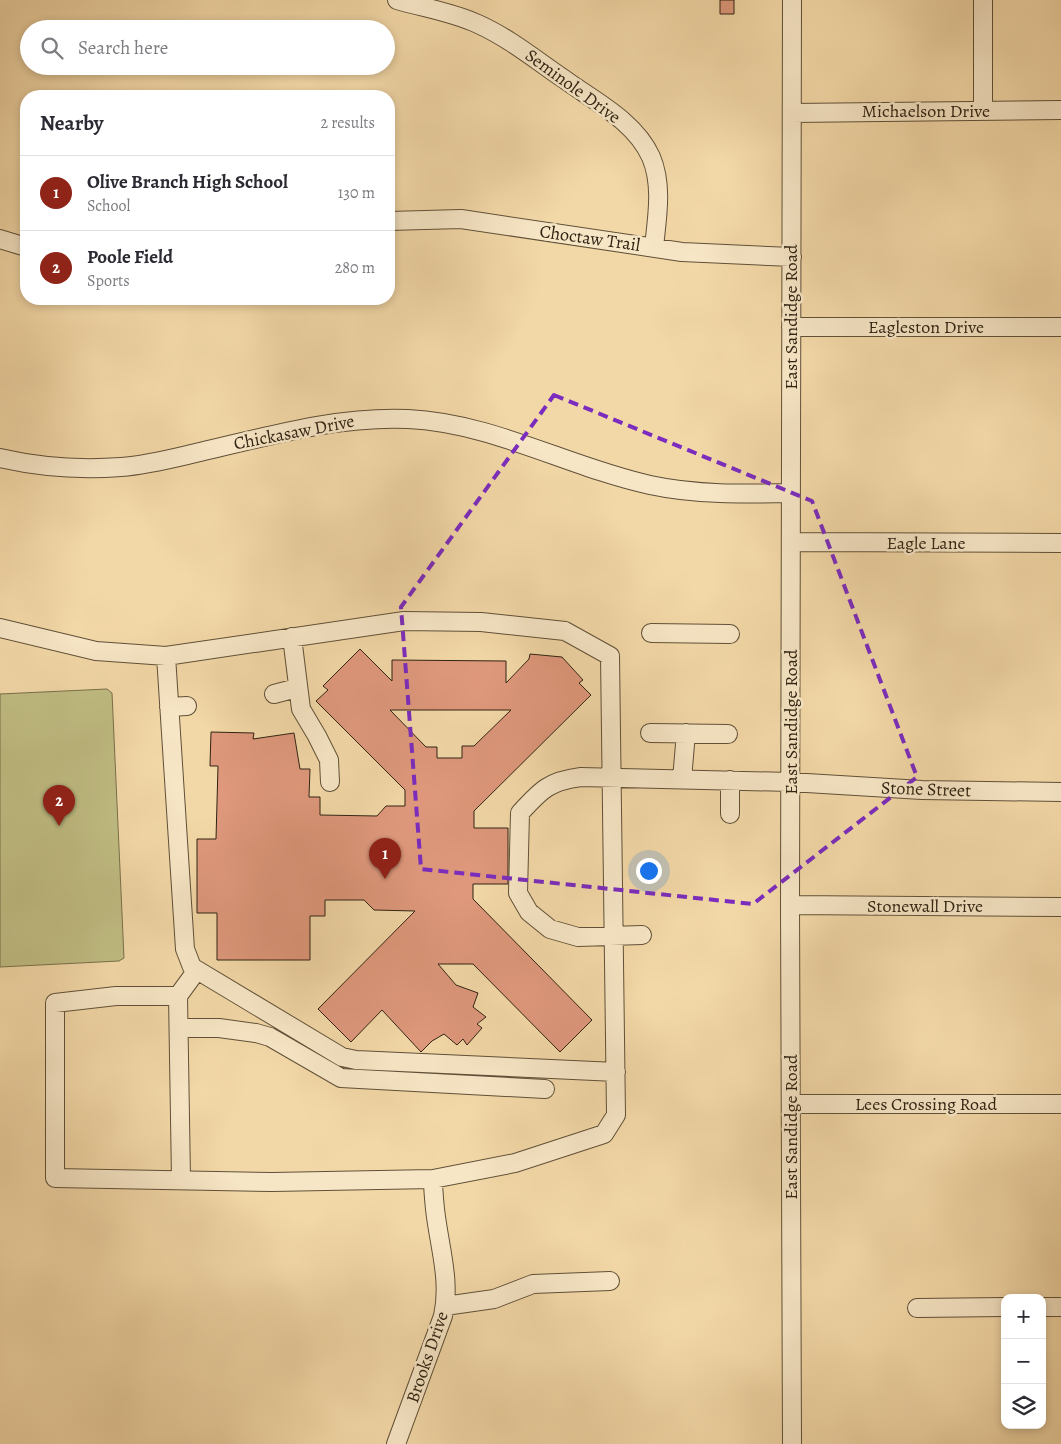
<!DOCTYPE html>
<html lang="en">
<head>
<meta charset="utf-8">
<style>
	:root { --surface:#fff; --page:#f2f2f3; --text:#2b2b33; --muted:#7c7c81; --line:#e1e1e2; --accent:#8f2418 }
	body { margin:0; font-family:Alegreya,serif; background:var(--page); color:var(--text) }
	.controls { position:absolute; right:15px; bottom:15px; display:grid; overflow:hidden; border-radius:10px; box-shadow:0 2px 8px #0003 }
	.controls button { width:45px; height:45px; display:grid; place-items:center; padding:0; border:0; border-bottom:1px solid var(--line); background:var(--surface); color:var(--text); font:25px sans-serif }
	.you { position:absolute; left:648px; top:870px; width:18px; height:18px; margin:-12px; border:4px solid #fff; border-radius:50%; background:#1a73e8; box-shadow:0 0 0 8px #1a73e833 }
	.badge { display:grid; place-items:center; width:32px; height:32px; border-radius:50%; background:var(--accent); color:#fff; font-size:16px; font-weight:700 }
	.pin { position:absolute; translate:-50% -41px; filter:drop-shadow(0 1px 2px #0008) }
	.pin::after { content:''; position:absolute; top:26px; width:18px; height:15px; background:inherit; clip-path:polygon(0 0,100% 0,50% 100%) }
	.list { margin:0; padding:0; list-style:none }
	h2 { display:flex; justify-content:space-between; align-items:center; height:65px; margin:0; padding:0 20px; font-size:21px }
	h2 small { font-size:16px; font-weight:400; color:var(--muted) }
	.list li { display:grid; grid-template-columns:32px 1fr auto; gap:15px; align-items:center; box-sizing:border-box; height:75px; padding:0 20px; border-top:1px solid var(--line) }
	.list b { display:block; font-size:19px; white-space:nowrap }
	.list p { margin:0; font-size:16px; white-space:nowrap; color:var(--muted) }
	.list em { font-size:16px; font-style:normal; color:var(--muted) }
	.icon { flex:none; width:28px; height:28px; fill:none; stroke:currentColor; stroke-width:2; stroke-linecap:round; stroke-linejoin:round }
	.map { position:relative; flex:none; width:1061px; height:1444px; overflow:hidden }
	.search { position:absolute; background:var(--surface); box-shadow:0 2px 8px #0003; left:20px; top:20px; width:375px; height:55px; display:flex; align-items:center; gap:12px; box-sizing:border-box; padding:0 18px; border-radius:28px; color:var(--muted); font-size:19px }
	.panel { position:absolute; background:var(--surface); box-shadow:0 2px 8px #0003; left:20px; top:90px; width:375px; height:215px; border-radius:20px }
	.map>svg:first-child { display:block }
</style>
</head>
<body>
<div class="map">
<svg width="1061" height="1444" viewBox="0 0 1061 1444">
	<rect width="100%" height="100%" fill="#f3d8a7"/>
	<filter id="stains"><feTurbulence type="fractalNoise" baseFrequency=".004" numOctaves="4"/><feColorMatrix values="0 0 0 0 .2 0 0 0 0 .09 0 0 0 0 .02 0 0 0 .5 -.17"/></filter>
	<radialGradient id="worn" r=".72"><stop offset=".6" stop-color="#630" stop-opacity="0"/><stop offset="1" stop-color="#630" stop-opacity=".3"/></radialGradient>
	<!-- green -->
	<path fill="#c0bd83" stroke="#78704b" d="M107,689L112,693L124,958L119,961L0,967V694Z"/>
	<!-- building -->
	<path fill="#df987c" stroke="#2f2313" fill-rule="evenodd" d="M720,0H734V14H720Z
		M360,649L392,681V660L506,661V683L529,659L530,654L562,657L583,680L579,683L591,695L474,811V828H508V884H473V899L592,1020L560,1052L473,964H438L456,985L478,993L473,1007L486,1017L477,1024L482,1028L467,1045L463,1039L457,1045L444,1034L432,1041L421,1052L382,1010L351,1042L318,1009L415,911L374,910L364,900H325V916H310V960H217V913H197V839H216L218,766H210L211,732L254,733L253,739L294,733L300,769H310L309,797H320V815L377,816L386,806H405V790L316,701L328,690L323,686ZM390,710H511L474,746H462V758H437V747H426Z"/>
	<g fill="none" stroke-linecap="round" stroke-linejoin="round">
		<defs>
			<path id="minor" d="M397,0C424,8 452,12 478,24C509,38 536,60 564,79C594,101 635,121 651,157C663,185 657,218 654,247
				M792,0L790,905L792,1444
				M983,111V0
				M792,113L1061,110
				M389,221L461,219L682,252L792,257
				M0,239L26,247
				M791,327H1061
				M0,458C39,467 80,470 121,467C148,465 174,458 200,452C269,436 337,416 408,419C493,423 568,467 650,485C696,495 744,494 791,493
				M791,542L1061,543
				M0,628L96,651L166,656L404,621L481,622L565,631L610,656L616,1115L604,1134L515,1163L433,1179C433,1189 434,1199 435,1209C439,1246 451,1280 443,1316L396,1444
				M651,633L730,634
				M292,637L301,709L317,736L329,760L330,782
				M166,656L185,949L192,967L342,1057L356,1060L616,1072
				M274,694L297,688
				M169,707L187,706
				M650,733L728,734
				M682,779L686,733
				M730,814V780
				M790,905L1061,907
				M642,935L578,937L550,929L529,912L518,893L520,813C541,790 549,781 581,777L790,782L922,790L1061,792
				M197,970L178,996H116L55,1003V1178L272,1182L433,1179
				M178,996L181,1179
				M179,1028H219L256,1033L270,1037L341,1078L545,1089
				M791,1104H1061
				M445,1306L494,1299L533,1284L610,1281
				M1042,1307H1061
				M917,1308L1005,1307"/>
		</defs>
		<!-- minor casing -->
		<use href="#minor" stroke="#605038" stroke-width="20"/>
		<!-- minor -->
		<use href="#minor" stroke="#f7e6c6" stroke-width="18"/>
	</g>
	<!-- marked area -->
	<path fill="none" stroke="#7b2cbf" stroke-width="4" stroke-dasharray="10 6" stroke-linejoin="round" d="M554,395L812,501L917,777L753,904L421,869L401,607Z"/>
	<g text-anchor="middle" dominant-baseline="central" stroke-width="5" stroke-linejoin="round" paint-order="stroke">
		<!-- street labels -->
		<g font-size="18" fill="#2f2313" stroke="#f7e6c6">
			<text transform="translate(573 86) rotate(36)">Seminole Drive</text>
			<text x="926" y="111">Michaelson Drive</text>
			<text transform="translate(590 238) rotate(8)">Choctaw Trail</text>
			<text transform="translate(791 317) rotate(-90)">East Sandidge Road</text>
			<text x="926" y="327">Eagleston Drive</text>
			<text transform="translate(294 432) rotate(-11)">Chickasaw Drive</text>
			<text x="926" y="543">Eagle Lane</text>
			<text transform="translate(791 722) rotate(-90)">East Sandidge Road</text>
			<text transform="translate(926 789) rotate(2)">Stone Street</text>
			<text x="925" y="906">Stonewall Drive</text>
			<text x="926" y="1104">Lees Crossing Road</text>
			<text transform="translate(791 1127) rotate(-90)">East Sandidge Road</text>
			<text transform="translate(427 1357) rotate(-71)">Brooks Drive</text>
		</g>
	</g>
	<rect width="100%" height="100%" filter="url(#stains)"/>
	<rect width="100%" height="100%" fill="url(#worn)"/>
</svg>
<div class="controls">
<button>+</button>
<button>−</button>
<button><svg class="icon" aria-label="layers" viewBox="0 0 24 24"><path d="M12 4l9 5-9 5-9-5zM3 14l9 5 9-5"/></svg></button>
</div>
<div class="you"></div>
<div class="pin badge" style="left:385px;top:879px">1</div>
<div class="pin badge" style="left:59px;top:826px">2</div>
<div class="search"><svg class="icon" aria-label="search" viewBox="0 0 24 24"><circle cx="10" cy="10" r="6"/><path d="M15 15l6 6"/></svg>Search here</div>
<section class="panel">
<h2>Nearby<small>2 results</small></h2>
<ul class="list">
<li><span class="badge">1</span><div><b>Olive Branch High School</b><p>School</p></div><em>130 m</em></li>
<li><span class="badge">2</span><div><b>Poole Field</b><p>Sports</p></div><em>280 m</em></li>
</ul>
</section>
</div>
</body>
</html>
